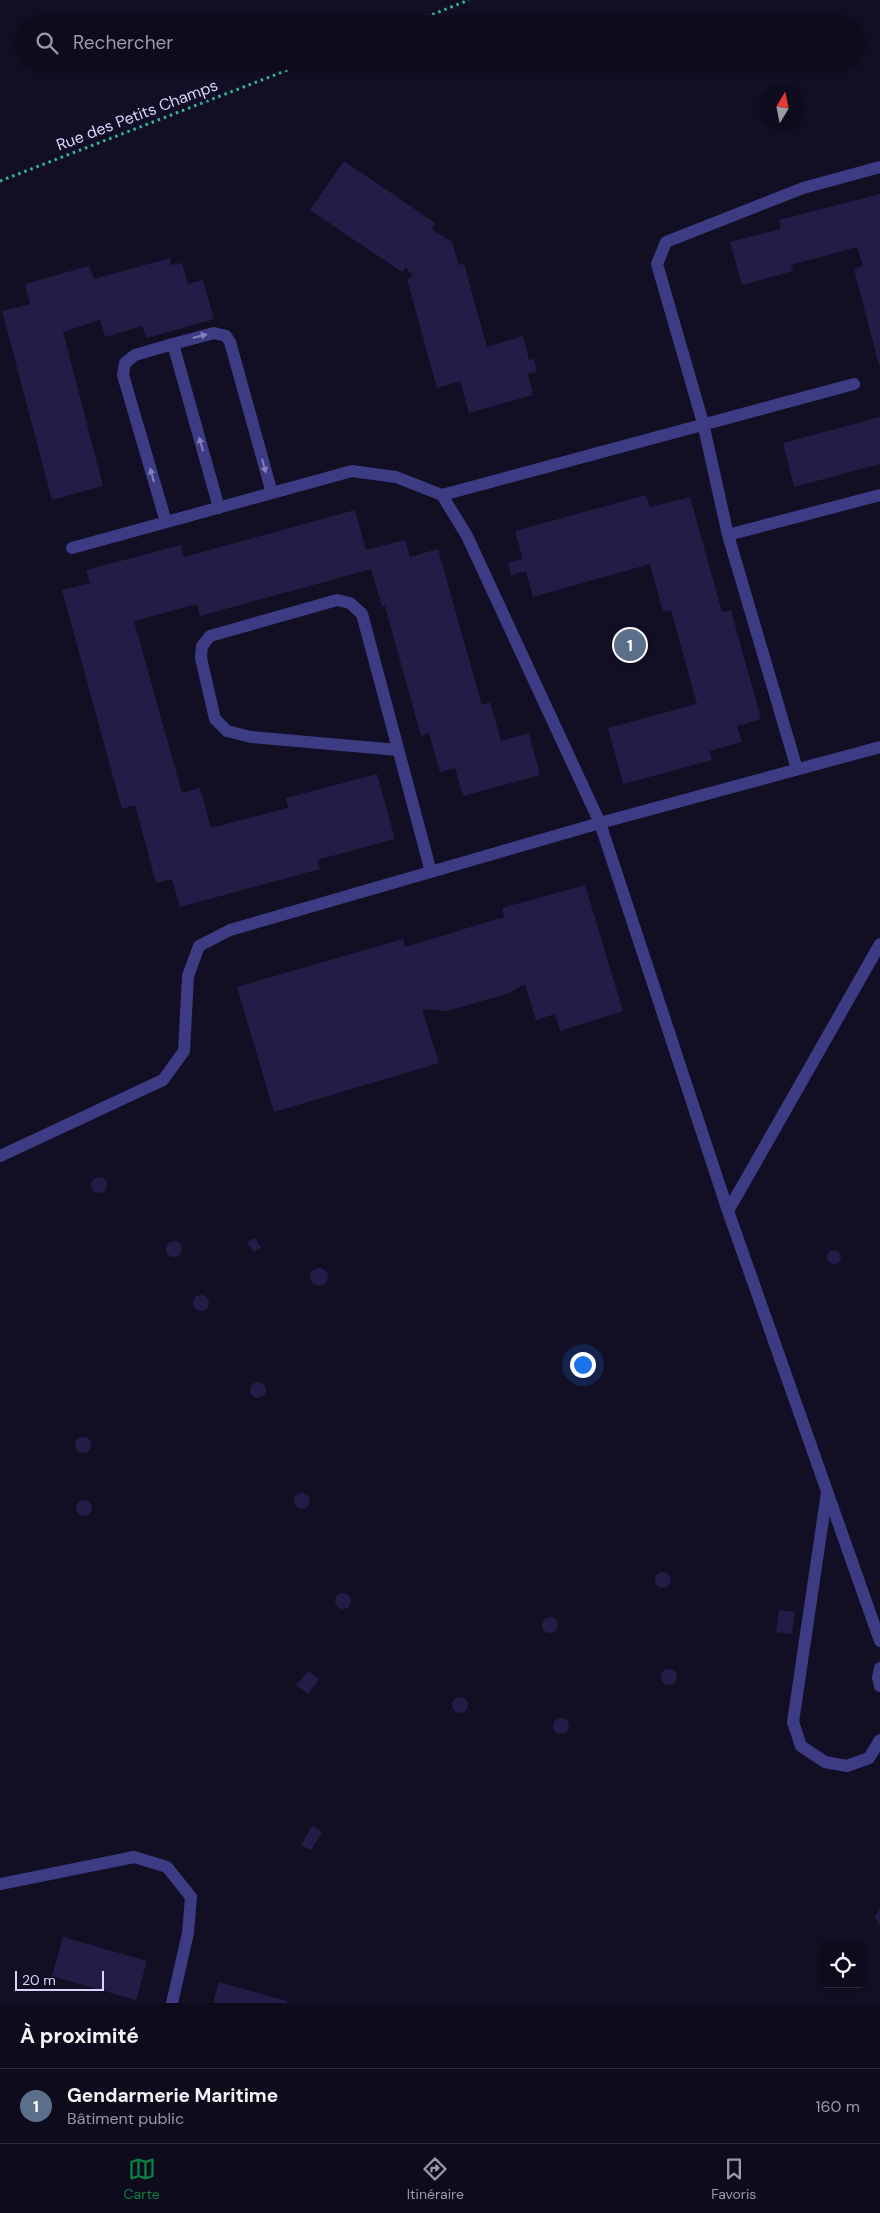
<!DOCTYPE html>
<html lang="fr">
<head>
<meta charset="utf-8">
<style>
	:root { --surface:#0e0b1c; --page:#1c1929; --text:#f1f3f6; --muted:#9b9ba3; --line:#2e2b3b; --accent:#0b8043 }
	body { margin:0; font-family:"DM Sans",sans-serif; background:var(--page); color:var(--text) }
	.controls { position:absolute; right:15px; bottom:15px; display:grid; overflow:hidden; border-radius:5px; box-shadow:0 1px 4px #0004 }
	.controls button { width:45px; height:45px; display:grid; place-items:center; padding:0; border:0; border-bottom:1px solid var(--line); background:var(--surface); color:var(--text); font:25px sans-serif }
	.compass { position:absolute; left:760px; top:85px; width:45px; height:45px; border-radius:50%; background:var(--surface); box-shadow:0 1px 4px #0004; rotate:10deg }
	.scale { position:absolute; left:15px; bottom:12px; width:89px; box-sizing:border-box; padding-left:5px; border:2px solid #d8d4fe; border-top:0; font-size:14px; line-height:18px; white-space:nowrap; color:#d8d4fe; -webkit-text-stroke:4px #120f25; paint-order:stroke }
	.you { position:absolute; left:582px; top:1364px; width:18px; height:18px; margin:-12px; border:4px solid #fff; border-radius:50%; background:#1a73e8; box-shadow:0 0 0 8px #1a73e833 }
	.badge { display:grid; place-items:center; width:32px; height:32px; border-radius:50%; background:var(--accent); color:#fff; font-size:16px; font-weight:700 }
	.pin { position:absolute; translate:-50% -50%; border:2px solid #fff; box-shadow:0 1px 5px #0006 }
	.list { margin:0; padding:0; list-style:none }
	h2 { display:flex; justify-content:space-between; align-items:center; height:65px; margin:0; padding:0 20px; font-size:21px }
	h2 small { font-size:16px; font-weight:400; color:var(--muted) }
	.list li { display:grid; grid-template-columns:32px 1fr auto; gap:15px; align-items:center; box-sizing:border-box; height:75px; padding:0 20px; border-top:1px solid var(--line) }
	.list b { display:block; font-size:19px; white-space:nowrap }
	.list p { margin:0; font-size:16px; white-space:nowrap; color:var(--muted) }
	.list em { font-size:16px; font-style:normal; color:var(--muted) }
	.icon { flex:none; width:28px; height:28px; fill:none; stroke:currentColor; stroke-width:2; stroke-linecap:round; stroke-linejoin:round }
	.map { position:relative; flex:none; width:880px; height:2003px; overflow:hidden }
	.search { position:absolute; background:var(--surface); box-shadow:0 1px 4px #0004; left:15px; right:15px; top:15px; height:55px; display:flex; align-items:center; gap:12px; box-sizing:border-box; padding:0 18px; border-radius:28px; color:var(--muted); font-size:19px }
	.sheet { height:140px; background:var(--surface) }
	nav { display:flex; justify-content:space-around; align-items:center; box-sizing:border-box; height:70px; border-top:1px solid var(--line); background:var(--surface); font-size:14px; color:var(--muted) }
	nav a { display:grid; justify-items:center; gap:2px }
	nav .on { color:var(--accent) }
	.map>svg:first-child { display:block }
</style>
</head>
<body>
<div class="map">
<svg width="880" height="2003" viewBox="0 0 880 2003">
	<rect width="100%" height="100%" fill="#120f25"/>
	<!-- building -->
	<path fill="#231c46" d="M344,161L435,223L432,229L452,242L459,265L464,264L487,347L523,336L529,360L534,359L537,372L528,374L533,395L469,413L460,381L437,388L407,279L413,277L406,267L402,272L310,210Z
		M880,194V365H879L854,269L863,266L857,247L791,265L793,271L742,285L730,242L781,229L779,220Z
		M170,258L171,265L182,263L188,284L203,280L214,319L147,338L142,326L105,337L100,320L63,332L103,486L52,500L2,311L30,304L25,284L89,266L94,279Z
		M880,417V464L794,487L783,443Z
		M646,495L650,507L690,497L722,612L731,610L761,719L737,726L742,742L710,751L712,760L623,784L608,728L697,704L671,610L663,612L650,564L533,597L526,571L511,575L508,563L523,559L515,531Z
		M355,510L366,550L405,540L410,557L438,549L482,705L490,702L501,741L529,733L540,775L463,796L455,768L440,772L429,733L421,736L385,606H382L371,569L200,616L197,604L134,621L182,793L200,788L211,828L288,808L286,798L377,774L395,839L317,860L320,869L180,907L172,879L156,883L135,805L122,809L62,590L90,583L86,570L181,545L184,557Z
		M585,885L623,1011L560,1031L555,1014L536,1020L525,984L506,994L447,1011L422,1009L439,1063L274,1112L237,987L403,939L405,947L504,917L502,908Z
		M91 1185a8 8 0 1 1 16 0a8 8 0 1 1-16 0Z
		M255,1238L261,1248L253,1252L247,1242Z
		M166 1249a8 8 0 1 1 16 0a8 8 0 1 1-16 0Z
		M827 1257a7 7 0 1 1 14 0a7 7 0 1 1-14 0Z
		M310 1277a9 9 0 1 1 18 0a9 9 0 1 1-18 0Z
		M193 1303a8 8 0 1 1 16 0a8 8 0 1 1-16 0Z
		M250 1390a8 8 0 1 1 16 0a8 8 0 1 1-16 0Z
		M75 1445a8 8 0 1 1 16 0a8 8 0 1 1-16 0Z
		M294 1501a8 8 0 1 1 16 0a8 8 0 1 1-16 0Z
		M76 1508a8 8 0 1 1 16 0a8 8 0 1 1-16 0Z
		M655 1580a8 8 0 1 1 16 0a8 8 0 1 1-16 0Z
		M335 1601a8 8 0 1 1 16 0a8 8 0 1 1-16 0Z
		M779,1610L795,1612L792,1634L776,1632Z
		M542 1625a8 8 0 1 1 16 0a8 8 0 1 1-16 0Z
		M661 1677a8 8 0 1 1 16 0a8 8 0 1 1-16 0Z
		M308,1671L319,1679L308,1694L296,1685Z
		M452 1705a8 8 0 1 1 16 0a8 8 0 1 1-16 0Z
		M553 1726a8 8 0 1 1 16 0a8 8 0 1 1-16 0Z
		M312,1826L322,1832L311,1850L301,1845Z
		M880,1908V1926L875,1917Z
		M63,1937L147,1961L136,2000L52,1976Z
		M219,1982L287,2001V2003H213Z"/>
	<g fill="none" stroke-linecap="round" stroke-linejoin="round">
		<!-- path -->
		<path stroke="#32b5a9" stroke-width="3" stroke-dasharray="2.5 4" stroke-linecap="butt" d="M408,24L469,0
			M0,181L311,61"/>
		<!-- service -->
		<path stroke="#3c3b83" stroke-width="12" d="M173,344L219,508
			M442,495L467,536L600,823L728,1211L880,1641
			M166,522L123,375L125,363L135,355L173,344L214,333L226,336L230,342L272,493
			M728,535L880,495
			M72,548L352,471L396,477L442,495L854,384
			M398,750L251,737L227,731L215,719L201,658L202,646L210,636L337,600L350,603L362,614L431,872
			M797,769L728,535L703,423L657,264L666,242L803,188L880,167
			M728,1211L880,944
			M827,1492L793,1722L801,1746L825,1762L847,1766L869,1758L880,1740
			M880,1668L878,1678L880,1686"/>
		<!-- minor -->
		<path stroke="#3c3b83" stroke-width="12" d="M0,1156L163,1080L184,1051L188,976L199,946L230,930L600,823L880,747
			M0,1884L134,1857L167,1867L191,1897L188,1933L172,2003"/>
	</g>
	<!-- one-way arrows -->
	<defs><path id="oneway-solid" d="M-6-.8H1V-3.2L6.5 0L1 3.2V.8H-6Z" transform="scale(1.25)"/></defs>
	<g fill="#8280ba">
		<use href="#oneway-solid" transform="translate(200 336) rotate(-15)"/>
		<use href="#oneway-solid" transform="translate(201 444) rotate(-106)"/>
		<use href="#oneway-solid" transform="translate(264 466) rotate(75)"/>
		<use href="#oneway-solid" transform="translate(152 475) rotate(-106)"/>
	</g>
	<g text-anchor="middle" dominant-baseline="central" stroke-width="4.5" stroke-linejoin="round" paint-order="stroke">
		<!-- street labels -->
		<g font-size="16" fill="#d8d4fe" stroke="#120f25">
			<text transform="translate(137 115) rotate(-21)">Rue des Petits Champs</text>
		</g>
	</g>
</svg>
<div class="controls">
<button><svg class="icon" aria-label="locate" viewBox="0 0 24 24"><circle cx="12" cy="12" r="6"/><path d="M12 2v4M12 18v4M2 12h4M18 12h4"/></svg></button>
</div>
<svg class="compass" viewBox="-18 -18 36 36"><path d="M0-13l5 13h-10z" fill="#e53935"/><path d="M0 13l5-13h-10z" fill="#9b9ba3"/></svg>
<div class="scale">20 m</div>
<div class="you"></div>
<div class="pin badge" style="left:630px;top:645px;background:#5c6f8a">1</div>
<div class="search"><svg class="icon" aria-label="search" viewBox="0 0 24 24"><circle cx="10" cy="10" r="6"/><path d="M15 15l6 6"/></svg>Rechercher</div>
</div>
<section class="sheet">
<h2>À proximité<small></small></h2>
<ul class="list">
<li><span class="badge" style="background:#5c6f8a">1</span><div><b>Gendarmerie Maritime</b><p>Bâtiment public</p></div><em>160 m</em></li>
</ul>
</section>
<nav>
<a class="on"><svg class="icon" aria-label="map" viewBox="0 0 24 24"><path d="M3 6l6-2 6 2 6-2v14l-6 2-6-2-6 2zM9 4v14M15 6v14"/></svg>Carte</a>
<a><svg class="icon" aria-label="directions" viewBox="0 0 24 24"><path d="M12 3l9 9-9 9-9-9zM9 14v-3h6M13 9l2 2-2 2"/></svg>Itinéraire</a>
<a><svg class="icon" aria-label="saved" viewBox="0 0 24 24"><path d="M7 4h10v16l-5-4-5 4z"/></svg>Favoris</a>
</nav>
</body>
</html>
